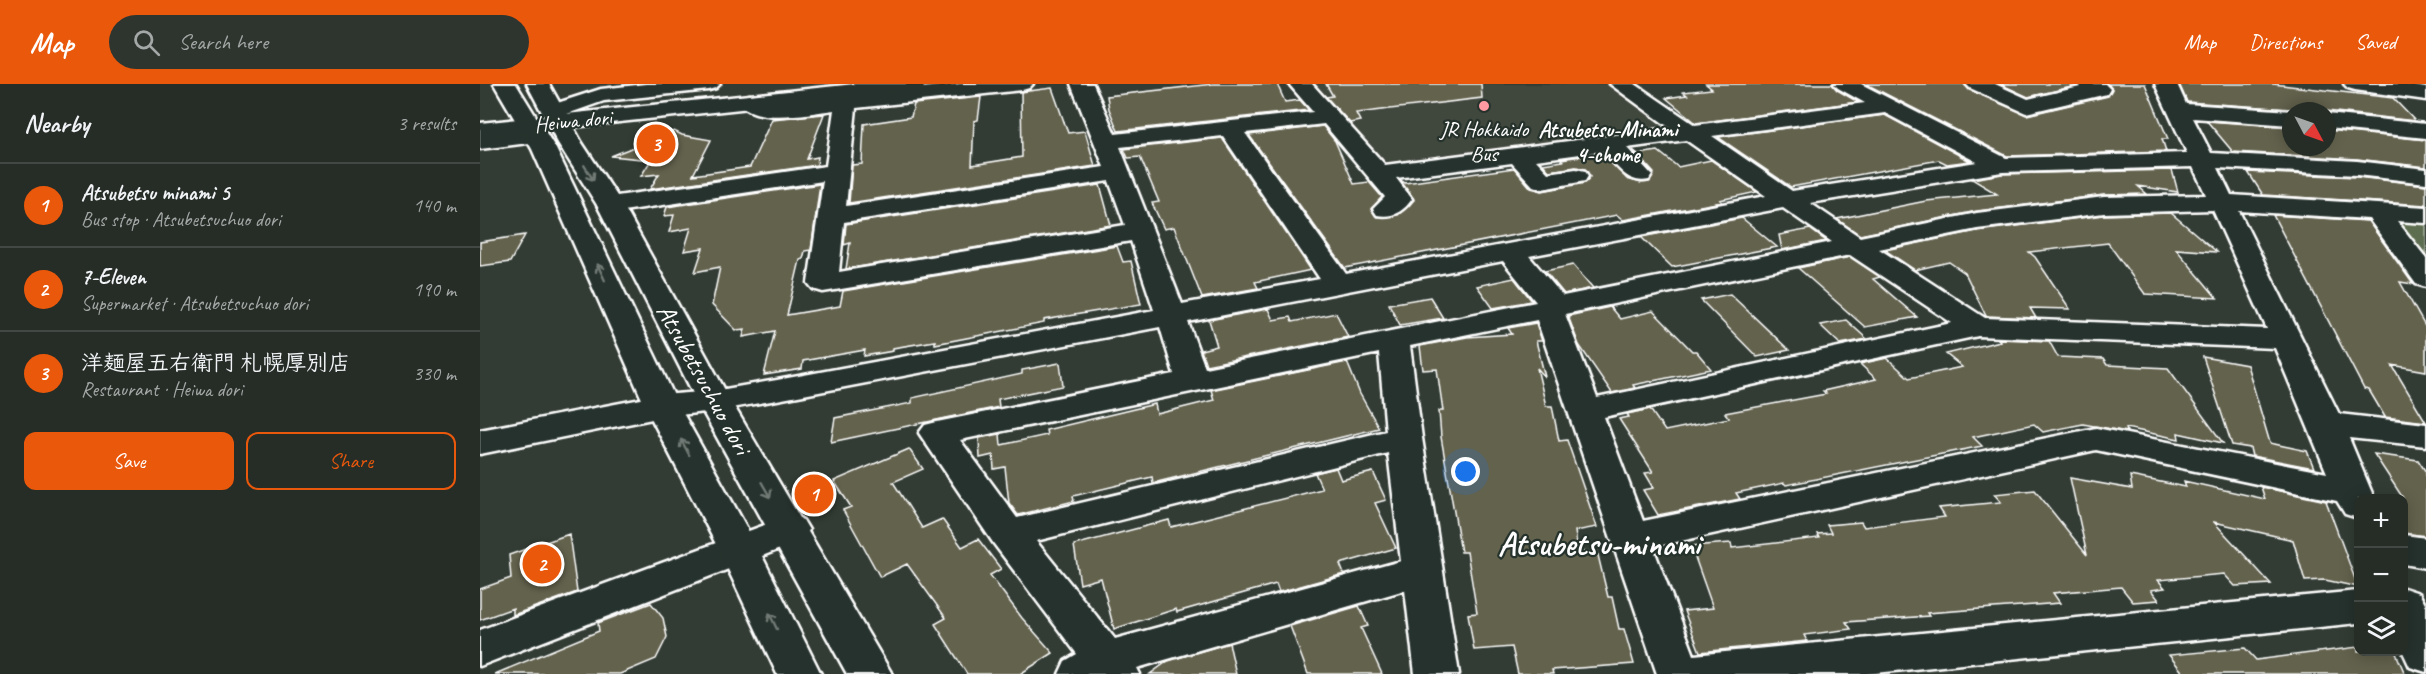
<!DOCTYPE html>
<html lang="en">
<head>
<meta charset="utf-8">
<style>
	:root { --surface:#262d27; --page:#2e352f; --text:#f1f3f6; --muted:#a4a8a7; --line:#424944; --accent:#ea580c }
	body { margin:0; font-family:Caveat,"Klee One",sans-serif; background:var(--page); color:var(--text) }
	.controls { position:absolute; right:18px; bottom:18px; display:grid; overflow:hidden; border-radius:12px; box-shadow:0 3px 15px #0003 }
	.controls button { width:54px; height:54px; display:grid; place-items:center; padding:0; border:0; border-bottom:2px solid var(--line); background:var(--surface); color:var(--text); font:30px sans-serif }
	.compass { position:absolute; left:1802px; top:18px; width:54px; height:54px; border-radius:50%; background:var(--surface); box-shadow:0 3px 15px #0003; rotate:131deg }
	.you { position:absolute; left:986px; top:388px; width:21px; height:21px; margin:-15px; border:4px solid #fff; border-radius:50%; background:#1a73e8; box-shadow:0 0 0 9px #1a73e833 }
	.badge { display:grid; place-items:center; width:39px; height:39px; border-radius:50%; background:var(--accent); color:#fff; font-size:20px; font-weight:700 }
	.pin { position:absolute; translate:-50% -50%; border:3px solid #fff; box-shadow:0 2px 6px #0006 }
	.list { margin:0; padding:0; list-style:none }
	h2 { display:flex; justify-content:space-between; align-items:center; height:78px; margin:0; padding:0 24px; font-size:26px }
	h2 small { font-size:20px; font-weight:400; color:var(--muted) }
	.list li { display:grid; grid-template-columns:39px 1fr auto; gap:18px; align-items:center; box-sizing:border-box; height:84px; padding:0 24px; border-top:2px solid var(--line) }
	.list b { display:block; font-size:22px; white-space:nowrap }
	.list p { margin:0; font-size:20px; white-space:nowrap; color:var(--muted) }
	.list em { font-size:20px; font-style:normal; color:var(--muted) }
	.actions { display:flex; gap:12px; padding:18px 24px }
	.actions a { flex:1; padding:14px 0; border:2px solid var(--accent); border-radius:12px; text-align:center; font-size:21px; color:var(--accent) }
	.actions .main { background:var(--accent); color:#fff }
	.icon { flex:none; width:33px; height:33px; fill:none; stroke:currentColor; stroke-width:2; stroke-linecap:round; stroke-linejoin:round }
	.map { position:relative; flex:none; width:1946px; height:590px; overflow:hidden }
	header { display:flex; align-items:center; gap:36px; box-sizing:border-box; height:84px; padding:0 30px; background:var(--accent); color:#fff }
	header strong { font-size:28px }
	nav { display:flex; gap:33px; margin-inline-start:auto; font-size:21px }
	.search { width:420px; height:54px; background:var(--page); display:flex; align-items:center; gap:15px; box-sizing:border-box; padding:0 21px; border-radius:33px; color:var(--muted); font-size:22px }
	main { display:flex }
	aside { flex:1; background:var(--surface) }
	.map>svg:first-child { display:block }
</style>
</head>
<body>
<header>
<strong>Map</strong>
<div class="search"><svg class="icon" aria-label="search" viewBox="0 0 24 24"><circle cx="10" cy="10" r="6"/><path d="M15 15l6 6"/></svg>Search here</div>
<nav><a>Map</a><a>Directions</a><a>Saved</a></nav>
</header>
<main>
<aside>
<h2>Nearby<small>3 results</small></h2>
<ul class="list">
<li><span class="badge">1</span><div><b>Atsubetsu minami 5</b><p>Bus stop · Atsubetsuchuo dori</p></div><em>140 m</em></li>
<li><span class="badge">2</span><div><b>7-Eleven</b><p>Supermarket · Atsubetsuchuo dori</p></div><em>190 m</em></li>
<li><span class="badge">3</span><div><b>洋麺屋五右衛門 札幌厚別店</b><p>Restaurant · Heiwa dori</p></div><em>330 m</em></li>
</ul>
<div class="actions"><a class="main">Save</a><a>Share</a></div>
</aside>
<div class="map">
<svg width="1946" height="590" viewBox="0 0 1946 590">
	<rect width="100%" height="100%" fill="#323c34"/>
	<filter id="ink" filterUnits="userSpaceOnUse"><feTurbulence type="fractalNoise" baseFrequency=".0167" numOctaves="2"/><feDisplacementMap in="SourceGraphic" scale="12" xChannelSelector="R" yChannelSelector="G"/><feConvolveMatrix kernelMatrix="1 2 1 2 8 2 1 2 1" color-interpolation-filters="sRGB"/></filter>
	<g filter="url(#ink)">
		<!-- built -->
		<path fill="#41473c" d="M830,0H1127L1190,44L903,82Z"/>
		<!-- green -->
		<path fill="#5d6d4f" stroke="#aeb6a7" stroke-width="1.5" d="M1897,128L1946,131V194Z"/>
		<!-- building -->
		<path fill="#64624e" stroke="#fff" stroke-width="1.5" d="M733,0H797L805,18L820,16L829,26L638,47L629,25L627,12Z
			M846,0H1001L1002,14L876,29L880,37L870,39L846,13L853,12Z
			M1226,0H1352L1357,6L1378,18L1216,39L1186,14L1207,11L1203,8L1232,5Z
			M1386,0H1484L1489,6L1547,31L1628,12L1632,5L1628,0H1665L1688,55H1682L1686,67L1527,72Z
			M1520,0H1595L1596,2L1548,13Z
			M1699,0H1793L1913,14L1935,37L1847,27H1813L1811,25L1707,18Z
			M572,4L588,49L605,47L615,82L369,119L372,81L382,80L384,40L431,33L434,20L501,13L498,36L494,37L492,81L542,73L541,8Z
			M344,30L327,75L338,73L337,81L170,105L179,90L161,92L171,76L131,72L194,47L202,51L231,56L213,91L270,83L292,35Z
			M1405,31L1490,77L1467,80L1459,76L1311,103L1238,53Z
			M1727,37L1811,43V63H1847V46L1946,56V83L1877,75L1753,68Z
			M843,42L855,57L874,100L889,98L902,113L891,125L897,133L918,131L934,116L920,96L925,99L1034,84L1051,104L1062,107L1105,99L1110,93L1105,85L1096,83L1069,87L1063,80L1083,77L1081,75L1122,69L1147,95L1161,99L1169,98L1174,89L1153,66L1158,70L1178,67L1198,83L1231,76L1277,108L1240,116L1242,118L1143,136L1137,131L865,184L769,51Z
			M742,54L831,186L775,198L778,204L722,214L694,143L684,145L672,119L679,118L660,73L648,74L644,65Z
			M1692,86L1698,108L1658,102L1667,110L1624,111L1497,127L1380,151L1357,135L1446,117L1517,110L1492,95L1522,90Z
			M1768,88L1877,93L1946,101V121L1783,111Z
			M340,100L331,166L325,167L323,175L320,176L307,231L360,222L363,207L637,162L643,178L651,177L661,220L564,236V239L455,260V257L413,264V267L384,272L385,266L323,277L322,285L284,291L295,247L263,253L265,245L256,246L232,221L240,183L215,188L223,164L204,167L211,144L189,148L194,131L184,132L187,123Z
			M620,101L631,141L366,185L370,159L364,161L366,140Z
			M1691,129L1737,168L1696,165L1737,214L1665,210L1628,159L1549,168L1555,173L1590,225L1550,224L1556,234L1506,232L1485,189L1469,178L1435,186L1405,166L1497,147L1624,131Z
			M1793,131L1888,137L1933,200L1920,198L1946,244V287L1912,281L1946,338L1905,333L1889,306L1884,305Z
			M1262,134L1297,163L1192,183L1161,153Z
			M1330,145L1346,157L1302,166L1299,151Z
			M45,151L30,178L0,182V158Z
			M1370,173L1400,193L1393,195L1437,233L1385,243L1318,184Z
			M1093,181L1113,204L1084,210L1065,187Z
			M1034,194L1052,217L1013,224L997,202Z
			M1250,210L1309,266L1277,273L1221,216Z
			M950,213L963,234L920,241L909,220Z
			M1130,223L1140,235L1173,227L1212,267H1216L1231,285L1153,301L1155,304L1132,309L1099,261L1088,232Z
			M788,225L793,236L810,233L812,238L856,229L868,253L726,281L721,266L737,262L729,236Z
			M1366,236L1387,255L1360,260L1340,241Z
			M1056,239L1062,257H1056L1065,293L1057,284L1066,322H1072L1079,357L1087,356L1117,443L1095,447L1098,468L1117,467L1128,513H1132L1139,545H1144L1154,580L1072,586L1073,590H1038L1032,563L994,566L988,530L997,529L987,468H981L961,353L959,327H963L957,285L943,286L940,262L987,253L1032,250L1028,244Z
			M1518,255L1569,257L1578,273L1623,275L1627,281L1688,284L1743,359L1698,349L1699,355L1646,344L1647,348L1603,340L1563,348L1554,340L1493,353L1502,362L1306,401L1304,399L1256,409L1260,415L1178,431L1163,406L1174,404L1165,389L1173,388L1139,335L1149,333L1147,330L1170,325L1185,347L1249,334L1245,329L1346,310L1343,307L1396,295L1380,280L1407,274L1429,294L1482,283L1466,270L1520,257Z
			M1723,273L1767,281L1790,359L1827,367L1834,384L1772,372L1770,364L1752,361Z
			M867,278L880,310L899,344L673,399L672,393L593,412L594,417L538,431L529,419L525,383L514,385L513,371L500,374L499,354L520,350L521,361L567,351L566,346L675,320L677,330L734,316L731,306Z
			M580,279L583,302L518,315L519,323L351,358L355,334L432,319V314L542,290V286Z
			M429,365L443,385L413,398L442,444L462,435L482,463L498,455L521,485L510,491L542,534L573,569L540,590H487L455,540L466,534L427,480L400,493L363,426L371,423L354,397Z
			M1894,370L1938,376L1946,388V452L1923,449V414Z
			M856,384L861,396L893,388L906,416L895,419L916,464L860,480L864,490L799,508L796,500L697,528L696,525L634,545L621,494L600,500L594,461L689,436L691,443L842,405L835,389Z
			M1650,392L1706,403L1704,397L1785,415L1781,403L1846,417L1878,503L1845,496L1825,497L1813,456L1734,438L1791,500L1755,502L1744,490L1678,496L1685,504L1671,506L1679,516L1653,518L1641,503L1573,509L1580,519L1447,529L1449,532L1366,538L1371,545L1324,551L1327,557L1220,568L1204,527L1233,524L1211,462L1251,459L1252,464L1339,454L1337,450L1351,449L1347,441L1381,438L1384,443L1465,433L1459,424L1521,418L1514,410L1555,406L1607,471L1590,394L1652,405Z
			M89,450L97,508L33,531V524L0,536V505L31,494L29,471Z
			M171,519L183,534L187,553L176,575L140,590H15L119,547L118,539Z
			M879,522L888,542L881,544L902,590H828L810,542Z
			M749,559L756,590H670L688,577Z
			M1878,563V567H1915L1925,590H1704L1689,571L1765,564L1776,576Z"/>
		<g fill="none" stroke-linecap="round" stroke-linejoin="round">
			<defs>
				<path id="minor" d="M166,0H240L236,4L229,6L124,17L73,35L65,33L62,28L65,23L121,5Z
					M480,0H553L549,4L542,6L376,24L366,122L624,83L591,0H613L635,50L833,28L809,0H832L905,81L1190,44L1130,0H1155L1215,41L1385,19L1358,4L1354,0H1381L1526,74L1707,69L1675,0H1697L1706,20L1811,27V41L1713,34L1731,69L1877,77L1946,85V99L1877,91L1738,84L1751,111L1946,123V139L1917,137L1946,174V203L1936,200L1889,135L1759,127L1859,330L1946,340V362L1869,354L1894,414H1878V434L1865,430L1857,417L1616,366L1173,463L1214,571L1878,507V539L1386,590H1177L1057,236L930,262L942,354L979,590H935L925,506L657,584L660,590H579L585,577L597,570L514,460L439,349L445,341L457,338L694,290L680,243L297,316L234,327L182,333L0,370V346L182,311L234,307L297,296L674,226L651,157L343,208L333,205L328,199L343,97L130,129L121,127L117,121L121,115L130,113L346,82L354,26C330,29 275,41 259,18L262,13L270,11L294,19ZM1405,29L1497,78L1312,107L1232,52ZM844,40L905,113L893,125L897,131C912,134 923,128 932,115L916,94L1032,79L1053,102L1062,105L1105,97L1108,92L1105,87L1096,85L1068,89L1056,76L1123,67C1136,81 1148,101 1169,96L1172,91L1147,64L1206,56L1286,112L866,190L765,49ZM743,52L840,195L702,220L640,63ZM1713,83L1726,111L1624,113L1497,129L1380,153L1330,119L1522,88ZM629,97L645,141L359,188L364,138ZM1303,124L1352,158L1083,212L1049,172ZM1733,126L1787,245L1505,234L1399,165L1497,145L1624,129ZM1370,171L1472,239L1117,314L1085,230ZM1023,177L1056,218L725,284L708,238ZM1498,252L1795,264L1847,389L1616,344L1163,437L1124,333ZM899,269L906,347L537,434L480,356ZM908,369L921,477L635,555L556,457Z
					M1486,0H1515L1548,15L1600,3L1597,0H1625L1630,5L1627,10L1546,29L1490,4Z
					M1864,0H1921L1946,4V16L1875,6L1868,4Z
					M1847,30L1946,40V54L1847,44Z
					M56,45L64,47L68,52L64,57L0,65V51Z
					M309,432L323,436L329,446L323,456L0,582V546Z
					M1924,451L1946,454V484L1924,480Z
					M1924,504L1939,509L1946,522V588L1930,583L1923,568Z"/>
				<path id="major" d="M14,0H36L76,65L199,322L279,466L341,590H297L239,466L165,322L52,65Z
					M47,0H69L102,59L143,121L251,317L412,590H367L217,317L117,121L78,59Z"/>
				<path id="highway" d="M375,0H447L443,4L436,6L0,53V39Z"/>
			</defs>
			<!-- minor casing -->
			<use href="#minor" stroke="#fff" stroke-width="5"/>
			<!-- major casing -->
			<use href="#major" stroke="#fff" stroke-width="5"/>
			<!-- highway casing -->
			<use href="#highway" stroke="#fff" stroke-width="5"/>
			<!-- minor -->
			<use href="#minor" fill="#26332d" fill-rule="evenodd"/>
			<!-- major -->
			<use href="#major" fill="#26332d" fill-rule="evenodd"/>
			<!-- highway -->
			<use href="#highway" fill="#26332d" fill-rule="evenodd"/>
		</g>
		<!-- one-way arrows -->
		<defs><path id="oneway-shaft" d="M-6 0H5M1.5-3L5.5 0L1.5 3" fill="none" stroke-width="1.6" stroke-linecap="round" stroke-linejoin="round" transform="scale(1.5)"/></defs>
		<g stroke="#727a76">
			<use href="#oneway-shaft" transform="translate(109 89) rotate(58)"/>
			<use href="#oneway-shaft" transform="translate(121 188) rotate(-115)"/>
			<use href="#oneway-shaft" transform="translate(205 363) rotate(-118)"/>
			<use href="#oneway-shaft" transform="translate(286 406) rotate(60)"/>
			<use href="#oneway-shaft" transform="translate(293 537) rotate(-116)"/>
		</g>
	</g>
	<!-- markers -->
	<circle fill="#ff9aa2" stroke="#26332d" stroke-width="2" cx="1004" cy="22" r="6"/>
	<g text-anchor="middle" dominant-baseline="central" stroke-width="4.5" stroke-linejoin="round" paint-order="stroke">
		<!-- far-street labels -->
		<g font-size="22" fill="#fff" stroke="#26332d">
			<text transform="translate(93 37) rotate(-6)">Heiwa dori</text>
		</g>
		<!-- far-poi labels -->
		<g font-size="22" fill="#fff" stroke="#26332d">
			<text x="1004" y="45">JR Hokkaido<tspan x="1004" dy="25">Bus</tspan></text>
		</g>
		<!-- far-neighbourhood labels -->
		<g font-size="22" font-weight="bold" fill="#fff" stroke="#26332d">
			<text x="1128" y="46">Atsubetsu-Minami<tspan x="1128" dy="25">4-chome</tspan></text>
		</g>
		<!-- street labels -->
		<g font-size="26" fill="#fff" stroke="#26332d">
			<text transform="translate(224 295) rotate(61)">Atsubetsuchuo dori</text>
		</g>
		<!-- near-quarter labels -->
		<g font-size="33" font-weight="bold" fill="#fff" stroke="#26332d">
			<text x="1119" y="460">Atsubetsu-minami</text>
		</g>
	</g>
</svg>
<div class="controls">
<button>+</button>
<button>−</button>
<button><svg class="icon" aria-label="layers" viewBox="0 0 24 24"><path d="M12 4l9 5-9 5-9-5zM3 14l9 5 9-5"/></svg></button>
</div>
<svg class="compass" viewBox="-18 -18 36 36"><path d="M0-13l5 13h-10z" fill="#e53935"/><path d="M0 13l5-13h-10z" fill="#a4a8a7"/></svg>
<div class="you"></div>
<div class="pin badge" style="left:334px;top:410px">1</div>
<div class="pin badge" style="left:62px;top:480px">2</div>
<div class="pin badge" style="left:176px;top:60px">3</div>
</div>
</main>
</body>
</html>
